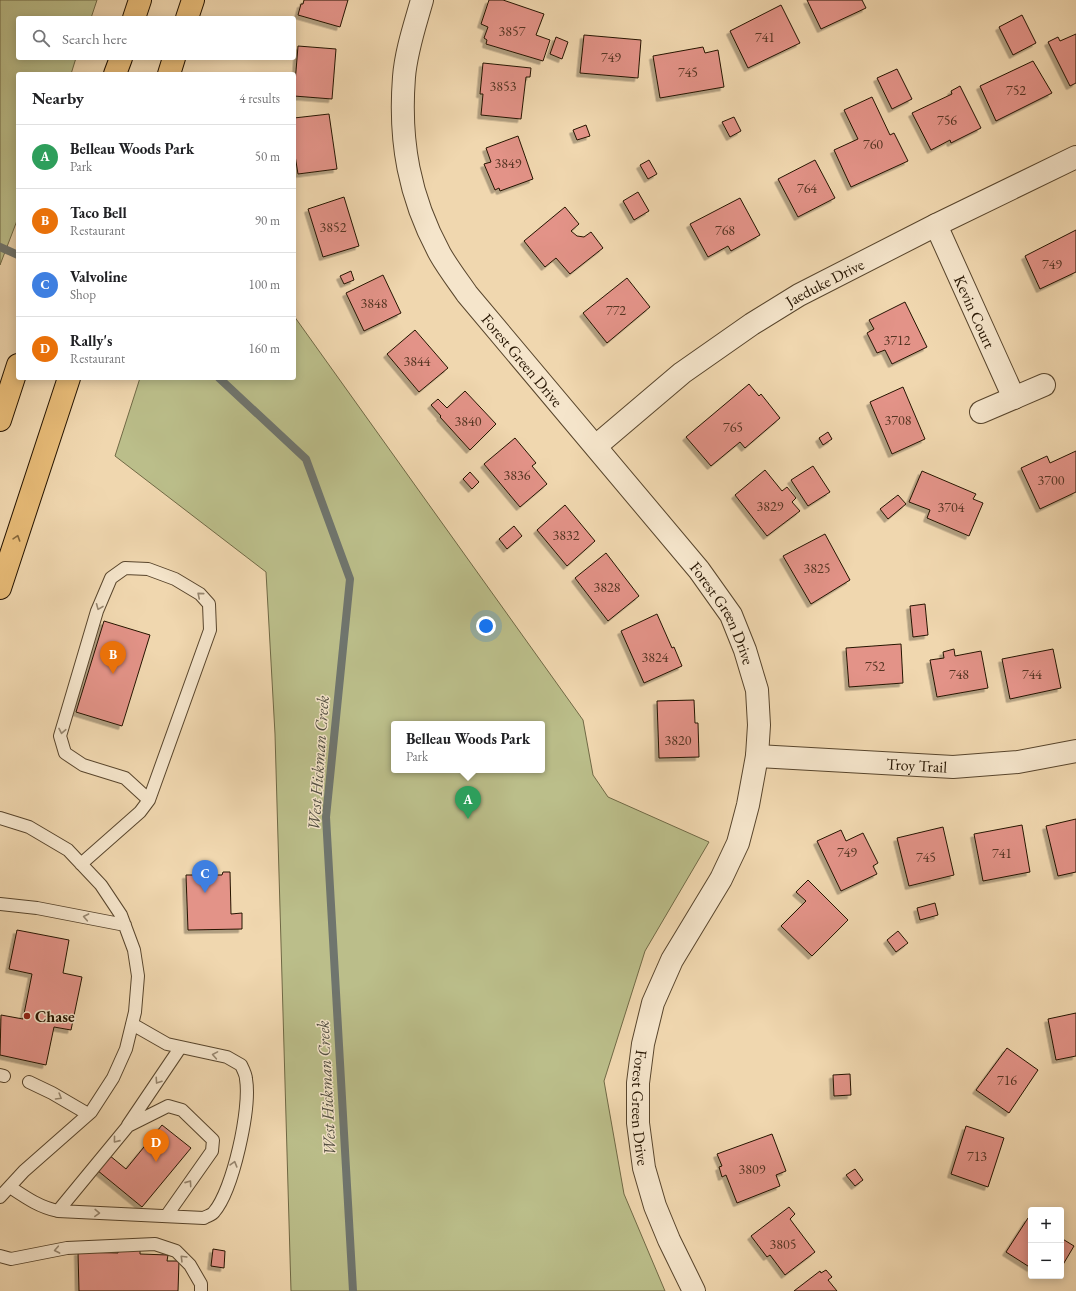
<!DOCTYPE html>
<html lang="en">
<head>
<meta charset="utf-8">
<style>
	:root { --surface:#fff; --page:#f2f2f2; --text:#202124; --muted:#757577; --line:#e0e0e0; --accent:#d93025 }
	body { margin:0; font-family:"EB Garamond",serif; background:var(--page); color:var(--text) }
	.controls { position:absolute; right:12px; bottom:12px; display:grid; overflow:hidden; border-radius:4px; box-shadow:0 2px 10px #0003 }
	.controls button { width:36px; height:36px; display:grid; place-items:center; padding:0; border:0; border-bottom:1px solid var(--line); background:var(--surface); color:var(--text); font:20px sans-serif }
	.you { position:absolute; left:486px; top:626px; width:14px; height:14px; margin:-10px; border:3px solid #fff; border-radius:50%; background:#1a73e8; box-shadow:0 0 0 6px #1a73e833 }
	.badge { display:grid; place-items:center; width:26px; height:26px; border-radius:50%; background:var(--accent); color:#fff; font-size:13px; font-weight:700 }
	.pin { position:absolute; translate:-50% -33px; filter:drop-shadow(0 1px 2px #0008) }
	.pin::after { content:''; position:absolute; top:21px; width:14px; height:12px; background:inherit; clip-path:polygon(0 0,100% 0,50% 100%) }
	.popup { position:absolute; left:391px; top:721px; width:154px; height:52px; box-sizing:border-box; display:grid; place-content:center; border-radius:4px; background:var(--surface); filter:drop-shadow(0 1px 3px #0005); font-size:13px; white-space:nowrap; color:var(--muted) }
	.popup b { font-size:15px; color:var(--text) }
	.popup::after { content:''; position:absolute; left:50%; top:100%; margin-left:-8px; border:8px solid transparent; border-top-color:var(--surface) }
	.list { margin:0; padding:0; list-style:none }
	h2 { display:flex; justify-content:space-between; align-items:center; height:52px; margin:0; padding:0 16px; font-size:17px }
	h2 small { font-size:13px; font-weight:400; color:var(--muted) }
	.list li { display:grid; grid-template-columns:26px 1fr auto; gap:12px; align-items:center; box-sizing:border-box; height:64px; padding:0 16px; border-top:1px solid var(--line) }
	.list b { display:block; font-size:15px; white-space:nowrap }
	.list p { margin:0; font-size:13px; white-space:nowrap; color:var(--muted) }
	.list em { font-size:13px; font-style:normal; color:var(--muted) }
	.icon { flex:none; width:22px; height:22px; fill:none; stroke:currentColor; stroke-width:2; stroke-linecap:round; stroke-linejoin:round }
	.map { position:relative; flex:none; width:1076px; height:1291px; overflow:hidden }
	.search { position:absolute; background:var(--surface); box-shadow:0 2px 10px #0003; left:16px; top:16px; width:280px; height:44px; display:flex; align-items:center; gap:10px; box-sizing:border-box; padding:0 14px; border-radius:4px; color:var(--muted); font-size:15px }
	.panel { position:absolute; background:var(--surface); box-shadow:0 2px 10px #0003; left:16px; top:72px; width:280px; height:308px; border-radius:4px }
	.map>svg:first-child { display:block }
</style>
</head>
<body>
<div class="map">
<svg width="1076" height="1291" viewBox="0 0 1076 1291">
	<defs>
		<filter id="shadow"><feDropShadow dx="-3.5" dy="3.5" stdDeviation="0" flood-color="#0004"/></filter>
	</defs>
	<rect width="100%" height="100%" fill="#f0d7af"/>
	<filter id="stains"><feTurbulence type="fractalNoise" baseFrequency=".005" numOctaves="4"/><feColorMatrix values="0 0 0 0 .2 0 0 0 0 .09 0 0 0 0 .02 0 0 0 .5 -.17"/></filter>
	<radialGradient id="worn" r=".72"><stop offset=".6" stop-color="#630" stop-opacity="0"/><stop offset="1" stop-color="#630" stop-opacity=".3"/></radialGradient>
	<!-- green -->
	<path fill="#bbbe8a" stroke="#706945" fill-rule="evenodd" d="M0,0H97L91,18H18V58H76L71,74H18V218L0,265Z
		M294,316L583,720L593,775L608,797L709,842L645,951L604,1081L624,1194L665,1291H291L275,734L266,572L115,456L140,378H294ZM394,724H542V770H394Z"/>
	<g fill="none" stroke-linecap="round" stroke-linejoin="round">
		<!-- stream -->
		<path stroke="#6f756e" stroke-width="8" d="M0,247L18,255
			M219,378L306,459L350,579L326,817L353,1291"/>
	</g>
	<!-- building -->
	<path fill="#e39388" stroke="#251400" filter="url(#shadow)" d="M304,0H348L340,27L298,15L301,4H303Z
		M489,0H503L544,14L536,35L550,40L543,61L486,44L487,40L484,38L488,27L481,24Z
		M807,0H862L866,8L821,29Z
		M781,5L800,43L748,68L730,31Z
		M1022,15L1036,43L1013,55L999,27Z
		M1076,34V83L1070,86L1048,42L1058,37L1060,41Z
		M584,35L641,40L638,78L580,73Z
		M556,37L568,42L562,59L550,54Z
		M298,46L336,49L332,99L294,96Z
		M703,47L705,53L718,50L724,87L660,98L653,56Z
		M1033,61L1052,93L996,121L980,86Z
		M483,63L531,68L530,77H526L521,119L481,115L483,94H480Z
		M897,69L912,99L892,109L877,78Z
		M960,86L981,128L951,143L950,140L931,150L912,113L952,94L951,91Z
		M872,97L890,135L894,133L908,161L851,187L834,150L858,139L844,110Z
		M329,114L337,169L298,174L294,149V118Z
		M734,117L741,131L730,137L722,122Z
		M586,125L590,136L577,140L573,130Z
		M518,136L533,179L500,191L499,188L495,190L484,164L491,162L486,148Z
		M649,160L657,174L648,179L640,165Z
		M815,160L835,198L798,217L778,179Z
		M638,192L649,211L634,220L623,201Z
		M344,197L359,246L323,257L308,209Z
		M740,198L760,235L731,251L728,246L708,257L690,224Z
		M565,207L579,224L571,231L577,236L584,237L591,232L603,248L570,274L556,258L545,267L524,241Z
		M1076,230V272L1040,289L1025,256Z
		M351,271L354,280L344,284L340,276Z
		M383,275L401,313L364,331L346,293Z
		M627,278L650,307L607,343L583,313Z
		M905,302L927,347L892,364L885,350L877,353L867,333L874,329L869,320Z
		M415,330L448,368L419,392L387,354Z
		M749,384L759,396L761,394L780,418L745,448L740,442L711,466L686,437Z
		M903,387L925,439L892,454L870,402Z
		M465,391L496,424L470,450L440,417L441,416L431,405L438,399L447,408Z
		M828,432L832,439L823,445L819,438Z
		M515,438L536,463L532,466L547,484L520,507L484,464Z
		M1076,451V492L1040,509L1021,468L1047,456L1050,463Z
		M813,466L830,492L808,506L791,480Z
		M765,470L782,491L787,487L796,498L792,502L800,511L767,536L735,495Z
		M922,471L976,494L973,499L983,503L969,536L927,518L930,510L909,502Z
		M470,472L479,482L472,489L463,479Z
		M898,495L906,504L888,519L880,509Z
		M565,505L595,541L567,566L537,530Z
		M514,526L522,536L507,549L499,539Z
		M825,534L850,580L811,604L783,556Z
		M606,553L639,596L608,621L575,578Z
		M925,604L928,635L913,637L910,606Z
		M657,614L672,648L674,647L682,666L644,683L621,631Z
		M104,621L150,635L122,726L76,712Z
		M901,644L903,683L849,687L846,648Z
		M954,649L955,656L981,651L988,688L937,697L930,660L944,658L943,652Z
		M1053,649L1061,688L1010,699L1002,659Z
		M694,700L695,723H698L699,757L659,758L657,701Z
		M1076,819V872L1058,876L1046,826Z
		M1022,825L1030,872L983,881L974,834Z
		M943,827L954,875L909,886L897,838Z
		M841,830L846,841L863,833L878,863L873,866L877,874L841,891L817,841Z
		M223,872H230L231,914L242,913V929L188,930L186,875H222Z
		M808,880L848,920L812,956L781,926L806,901L796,892Z
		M935,903L938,915L920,920L917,908Z
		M17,930L69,940L63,973L82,977L71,1030L54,1027L46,1065L0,1055L1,1015L23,1019L32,974L9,969Z
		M898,931L908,943L896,952L887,940Z
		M1076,1013V1056L1056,1060L1048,1019Z
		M1007,1048L1038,1070L1009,1113L976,1090Z
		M850,1074L851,1095L834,1096L833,1075Z
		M162,1125L191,1148L142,1207L97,1170L109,1155L126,1169Z
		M966,1126L1004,1138L988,1187L951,1174Z
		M772,1134L786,1171L776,1175L780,1186L737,1203L726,1175L722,1177L719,1167L722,1166L717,1154Z
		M855,1169L863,1180L855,1186L846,1175Z
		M789,1207L795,1214L790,1219L815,1252L785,1275L770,1255L767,1257L751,1236Z
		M1028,1218L1031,1219V1268L1006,1252Z
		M1061,1238L1074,1246L1061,1268Z
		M118,1247L140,1248V1254L168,1255L167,1261H179L178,1291H79L78,1252L118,1253Z
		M213,1249L225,1251L224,1268L211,1266Z
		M826,1270L832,1277L828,1280L837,1291H794L820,1271L821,1273Z"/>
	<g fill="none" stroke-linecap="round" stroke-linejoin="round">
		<defs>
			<path id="service" d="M0,818L29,827L68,850L101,885L121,915L134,950L138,976L135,1012L126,1049L113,1078L91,1112L24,1171L0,1197
				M81,864L140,812L149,800L210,630L209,604L200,594L175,579L148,569L125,568L111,578L97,611L60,736L65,753L83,765L125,778L149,800
				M0,904L37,908L125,925
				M0,1075L4,1076
				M29,1082L52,1093L88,1114
				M128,1125L180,1048
				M10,1187C25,1197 39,1207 58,1211L204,1218C207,1216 212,1215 214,1212C233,1190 251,1108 246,1079C246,1075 243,1069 241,1065L227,1057L167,1044L132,1024
				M58,1211L128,1126L168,1106L182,1110L213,1140L212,1151L167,1215
				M0,1256L11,1259L67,1248L155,1244L176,1251L190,1265L201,1284V1291"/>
			<g id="minor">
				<path id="s1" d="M422,0C415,25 406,51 404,77C399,141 409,197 440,254C448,268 458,281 467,294L699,570L731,615L745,650L757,690L759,725L757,756L748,805L738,843L721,879L672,960L653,1003L643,1044L638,1083V1123L644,1168L655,1206L669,1240L694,1291"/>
				<path id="s2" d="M936,225L1014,398"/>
				<path d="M981,412L1044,385"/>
				<path id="s3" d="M596,446L682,373L752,324L799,295L936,225L1076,157"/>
				<path id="s4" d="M757,756L953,767L1018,762L1076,751"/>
			</g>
			<path id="primary" d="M134,18L140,0
				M187,18L193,0
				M115,74L121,58
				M169,74L174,58
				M0,420L18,365
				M0,588L69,378"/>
		</defs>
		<!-- service casing -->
		<use href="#service" stroke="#58452c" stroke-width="14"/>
		<!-- minor casing -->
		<use href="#minor" stroke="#58452c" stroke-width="24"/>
		<!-- primary casing -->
		<use href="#primary" stroke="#251400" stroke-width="24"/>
		<!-- service -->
		<use href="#service" stroke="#f5e5cb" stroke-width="12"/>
		<!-- minor -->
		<use href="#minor" stroke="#f5e5cb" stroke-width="22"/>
		<!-- primary -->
		<use href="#primary" stroke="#e8bc78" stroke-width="22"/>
	</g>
	<!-- one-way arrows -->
	<defs><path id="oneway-chevron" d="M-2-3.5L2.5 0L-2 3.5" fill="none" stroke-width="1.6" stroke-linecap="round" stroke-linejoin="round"/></defs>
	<use stroke="#86683c" href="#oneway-chevron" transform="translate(17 538) rotate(-72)"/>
	<g stroke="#978770">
		<use href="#oneway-chevron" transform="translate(200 595) rotate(-140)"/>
		<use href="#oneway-chevron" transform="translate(99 607) rotate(112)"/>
		<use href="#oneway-chevron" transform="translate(62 731) rotate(101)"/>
		<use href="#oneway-chevron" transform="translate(86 917) rotate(-169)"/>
		<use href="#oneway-chevron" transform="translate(215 1055) rotate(-170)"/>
		<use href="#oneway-chevron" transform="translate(158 1081) rotate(124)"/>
		<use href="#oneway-chevron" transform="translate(59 1097) rotate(31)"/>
		<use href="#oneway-chevron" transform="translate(116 1140) rotate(129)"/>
		<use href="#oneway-chevron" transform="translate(234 1164) rotate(-74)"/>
		<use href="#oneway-chevron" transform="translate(189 1183) rotate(-55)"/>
		<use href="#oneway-chevron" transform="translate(97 1213) rotate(2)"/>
		<use href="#oneway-chevron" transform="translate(57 1250) rotate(169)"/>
		<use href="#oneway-chevron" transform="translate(183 1258) rotate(-135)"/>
	</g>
	<!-- markers -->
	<circle fill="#8f2418" stroke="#f5e5cb" stroke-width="1.5" cx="27" cy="1016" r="4"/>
	<g text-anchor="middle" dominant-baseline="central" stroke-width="3" stroke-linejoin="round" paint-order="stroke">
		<!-- number labels -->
		<g font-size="14" fill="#543422">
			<text x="512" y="31">3857</text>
			<text x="765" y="37">741</text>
			<text x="611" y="57">749</text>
			<text x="688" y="72">745</text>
			<text x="503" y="86">3853</text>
			<text x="1016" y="90">752</text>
			<text x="947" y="120">756</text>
			<text x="873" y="144">760</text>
			<text x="508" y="163">3849</text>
			<text x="807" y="188">764</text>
			<text x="333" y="227">3852</text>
			<text x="725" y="230">768</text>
			<text x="1052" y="264">749</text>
			<text x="374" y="303">3848</text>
			<text x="616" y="310">772</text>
			<text x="897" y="340">3712</text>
			<text x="417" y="361">3844</text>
			<text x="898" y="420">3708</text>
			<text x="468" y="421">3840</text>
			<text x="733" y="427">765</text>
			<text x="517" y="475">3836</text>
			<text x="1051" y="480">3700</text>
			<text x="770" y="506">3829</text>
			<text x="951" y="507">3704</text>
			<text x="566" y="535">3832</text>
			<text x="817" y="568">3825</text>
			<text x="607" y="587">3828</text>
			<text x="655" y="657">3824</text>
			<text x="875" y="666">752</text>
			<text x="959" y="674">748</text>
			<text x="1032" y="674">744</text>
			<text x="678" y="740">3820</text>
			<text x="847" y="852">749</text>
			<text x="1002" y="853">741</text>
			<text x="926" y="857">745</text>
			<text x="1007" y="1080">716</text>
			<text x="977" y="1156">713</text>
			<text x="752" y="1169">3809</text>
			<text x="783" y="1244">3805</text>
		</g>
		<!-- street labels -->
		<g font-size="16" fill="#251400" stroke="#f5e5cb">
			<text stroke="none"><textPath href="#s3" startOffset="282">Jaeduke Drive</textPath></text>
			<text stroke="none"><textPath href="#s2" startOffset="95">Kevin Court</textPath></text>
			<text stroke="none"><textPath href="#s1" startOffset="397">Forest Green Drive</textPath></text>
			<text stroke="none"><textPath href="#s1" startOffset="721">Forest Green Drive</textPath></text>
			<text stroke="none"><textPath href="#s4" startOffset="160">Troy Trail</textPath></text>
			<text stroke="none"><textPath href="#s1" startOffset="1249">Forest Green Drive</textPath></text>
		</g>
		<!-- poi labels -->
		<g font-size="16" font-weight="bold" fill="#251400" stroke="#f5e5cb" text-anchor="start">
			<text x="35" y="1016">Chase</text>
		</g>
		<!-- water labels -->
		<g font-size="17" font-style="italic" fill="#504d40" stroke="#f5e5cb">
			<text transform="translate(318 763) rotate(-86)">West Hickman Creek</text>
			<text transform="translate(326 1088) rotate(-93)">West Hickman Creek</text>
		</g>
	</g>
	<rect width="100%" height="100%" filter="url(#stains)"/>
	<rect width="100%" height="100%" fill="url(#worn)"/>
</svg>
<div class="controls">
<button>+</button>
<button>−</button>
</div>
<div class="you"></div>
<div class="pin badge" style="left:468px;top:819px;background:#2e9e5b">A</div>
<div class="popup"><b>Belleau Woods Park</b>Park</div>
<div class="pin badge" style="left:113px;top:674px;background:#e8710a">B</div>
<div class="pin badge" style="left:205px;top:893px;background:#3f7fe0">C</div>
<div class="pin badge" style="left:156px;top:1162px;background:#e8710a">D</div>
<div class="search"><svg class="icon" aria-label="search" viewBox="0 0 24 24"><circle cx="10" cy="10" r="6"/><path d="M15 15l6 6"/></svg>Search here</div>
<section class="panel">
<h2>Nearby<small>4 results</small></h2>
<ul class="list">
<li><span class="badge" style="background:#2e9e5b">A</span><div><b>Belleau Woods Park</b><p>Park</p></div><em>50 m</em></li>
<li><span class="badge" style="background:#e8710a">B</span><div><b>Taco Bell</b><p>Restaurant</p></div><em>90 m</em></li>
<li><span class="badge" style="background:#3f7fe0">C</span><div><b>Valvoline</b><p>Shop</p></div><em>100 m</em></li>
<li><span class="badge" style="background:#e8710a">D</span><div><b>Rally's</b><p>Restaurant</p></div><em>160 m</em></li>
</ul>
</section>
</div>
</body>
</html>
